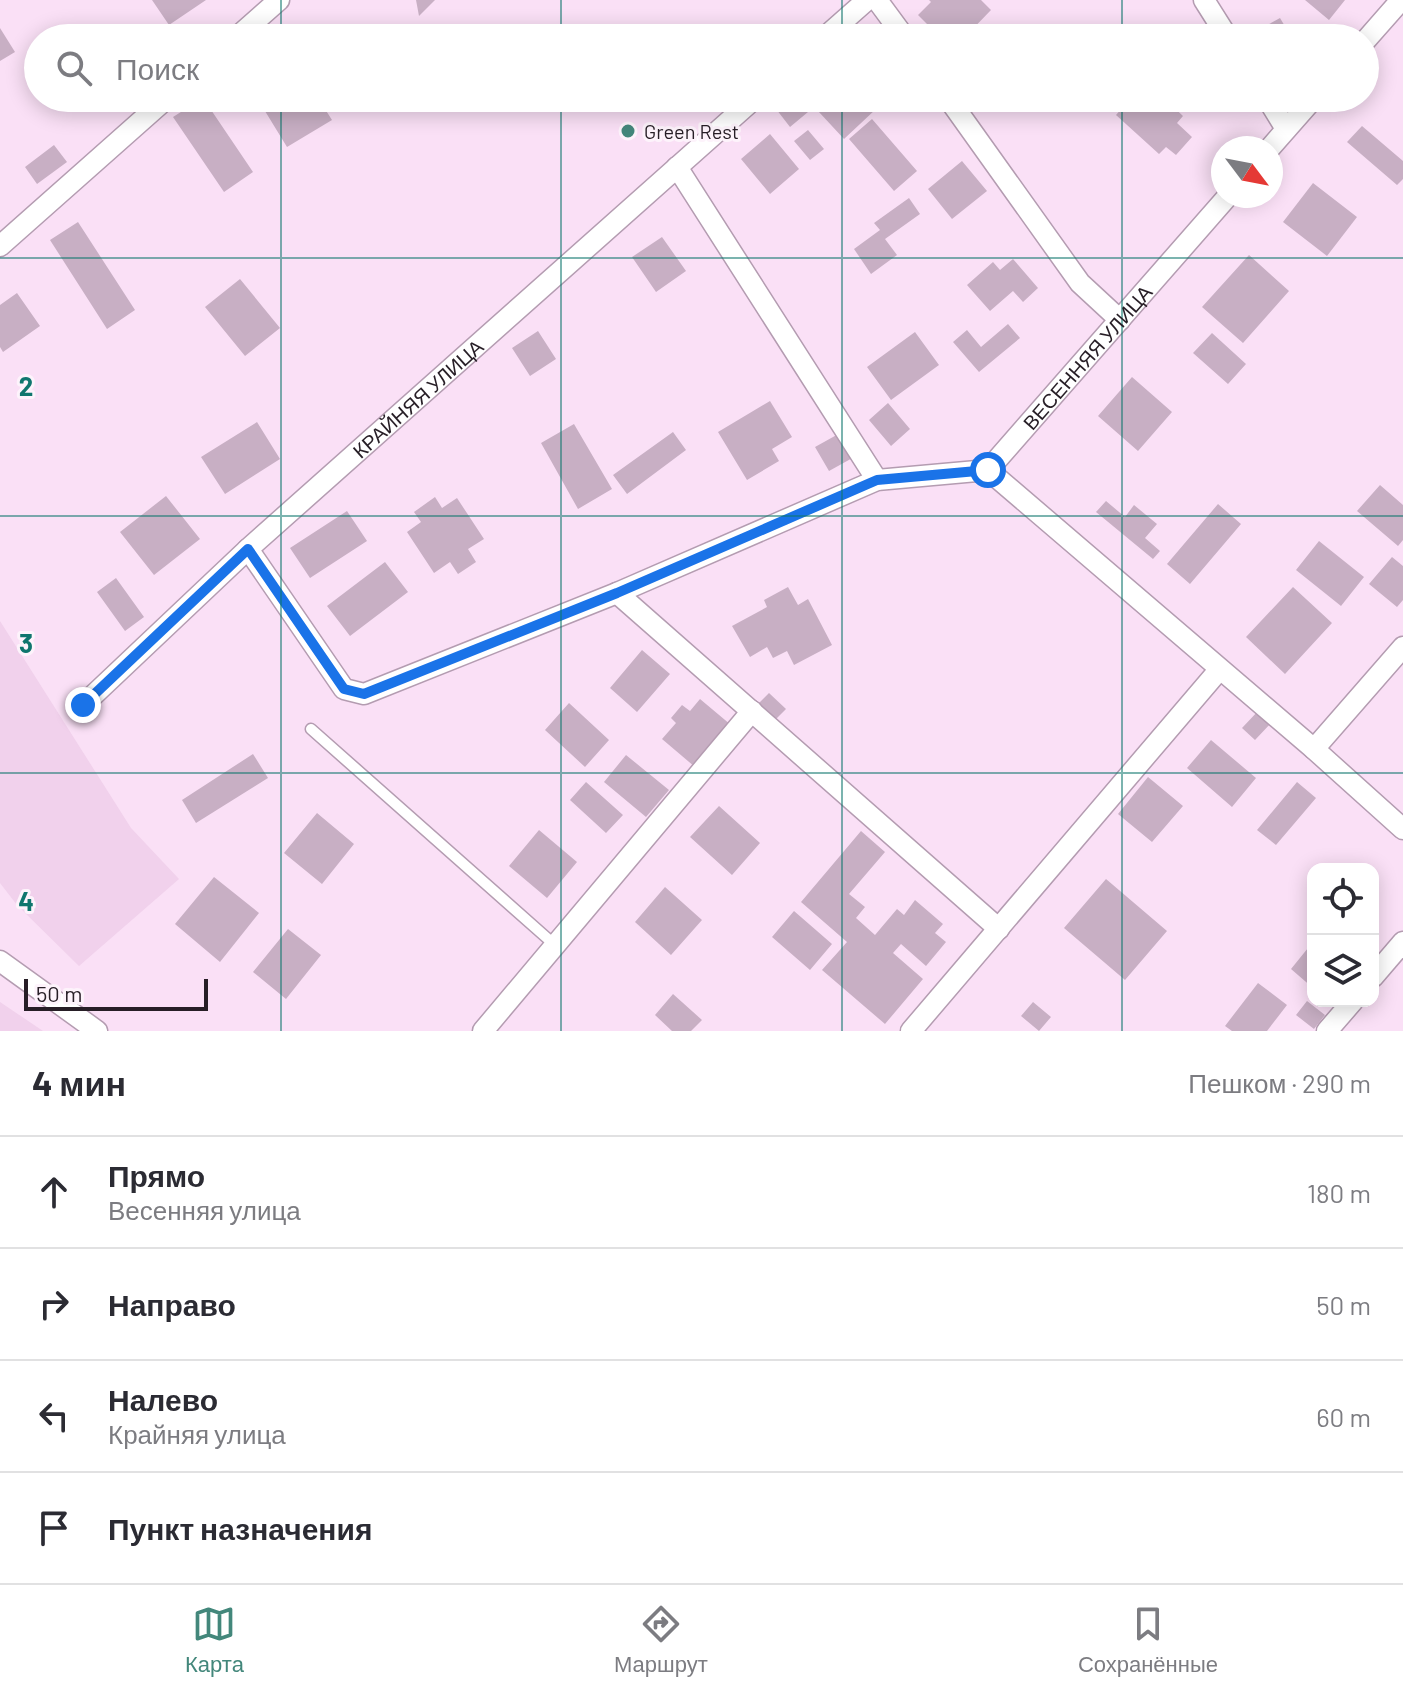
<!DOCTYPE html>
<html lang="ru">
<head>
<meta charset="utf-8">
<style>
	:root { --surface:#fff; --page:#f7f7f7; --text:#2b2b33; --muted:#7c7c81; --line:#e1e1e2; --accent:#43877b }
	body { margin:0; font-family:Barlow,sans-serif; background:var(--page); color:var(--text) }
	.controls { position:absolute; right:24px; bottom:24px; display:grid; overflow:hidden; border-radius:16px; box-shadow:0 4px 20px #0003 }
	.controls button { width:72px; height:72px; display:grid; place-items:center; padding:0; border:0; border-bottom:2px solid var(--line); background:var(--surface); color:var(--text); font:40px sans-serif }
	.compass { position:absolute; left:1211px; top:136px; width:72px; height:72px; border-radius:50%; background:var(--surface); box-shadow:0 4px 20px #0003; rotate:122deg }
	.scale { position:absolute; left:24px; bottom:20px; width:184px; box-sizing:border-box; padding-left:8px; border:4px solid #271e26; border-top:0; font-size:22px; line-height:28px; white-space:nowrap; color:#271e26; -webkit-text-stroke:6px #fdf3fb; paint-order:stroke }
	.stop { position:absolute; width:24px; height:24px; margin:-18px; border:6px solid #1a73e8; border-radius:50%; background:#fff }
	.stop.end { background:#1a73e8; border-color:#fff; box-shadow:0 2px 8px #0008 }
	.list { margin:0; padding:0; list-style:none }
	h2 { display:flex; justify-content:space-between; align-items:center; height:104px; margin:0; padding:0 32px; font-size:34px }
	h2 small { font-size:26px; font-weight:400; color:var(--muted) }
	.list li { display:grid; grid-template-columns:52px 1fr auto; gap:24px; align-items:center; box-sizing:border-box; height:112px; padding:0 32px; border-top:2px solid var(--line) }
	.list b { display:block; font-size:30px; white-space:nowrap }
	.list p { margin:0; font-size:26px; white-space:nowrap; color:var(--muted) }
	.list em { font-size:26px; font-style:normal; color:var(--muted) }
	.icon { flex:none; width:44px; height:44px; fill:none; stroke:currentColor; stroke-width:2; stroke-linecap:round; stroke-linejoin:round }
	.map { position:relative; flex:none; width:1403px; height:1031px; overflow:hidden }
	.search { position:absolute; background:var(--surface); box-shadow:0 4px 20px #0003; left:24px; right:24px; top:24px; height:88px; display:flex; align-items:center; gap:20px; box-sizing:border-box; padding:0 28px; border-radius:44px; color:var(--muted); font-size:30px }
	.sheet { height:552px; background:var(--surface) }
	nav { display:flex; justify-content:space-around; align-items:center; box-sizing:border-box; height:112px; border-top:2px solid var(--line); background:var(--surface); font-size:22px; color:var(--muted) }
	nav a { display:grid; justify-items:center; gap:4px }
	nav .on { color:var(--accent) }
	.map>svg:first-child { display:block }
</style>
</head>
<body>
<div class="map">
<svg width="1403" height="1031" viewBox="0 0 1403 1031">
	<rect width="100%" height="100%" fill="#fae0f6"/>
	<!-- built -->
	<path fill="#f1d1ec" d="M0,621L131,828L179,879L79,966L17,905L0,883Z
		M0,1002L43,1031H0Z"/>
	<!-- building -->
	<path fill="#c8afc4" d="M152,0H206L169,25Z
		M416,0H435L419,16Z
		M929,0H981L991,10L964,38H941L918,15L931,2Z
		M1305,0H1345L1329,20Z
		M1280,18L1292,38H1268L1262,28Z
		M135,26L143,38H117Z
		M0,28L15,52L0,61Z
		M203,98L253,172L224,192L173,117Z
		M213,98H240L220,110Z
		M257,98H318L332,120L287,147Z
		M782,98H797L808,112L790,127L773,105Z
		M806,98H866L876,109L844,139Z
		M1131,98H1164L1183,116L1177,123L1192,137L1176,155L1166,147L1159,154L1116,115Z
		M872,119L917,171L894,191L849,139Z
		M1362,126L1403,161V179L1397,185L1347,142Z
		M808,130L824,149L810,160L794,141Z
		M770,134L799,169L770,194L741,159Z
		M54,145L67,162L37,184L25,167Z
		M962,161L987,191L952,219L928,189Z
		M1313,183L1357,217L1327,256L1283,222Z
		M909,198L920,214L885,239L897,255L871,274L854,249L880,230L874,223Z
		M78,222L135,310L107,329L50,240Z
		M662,237L686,271L656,292L632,257Z
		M1249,255L1289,291L1243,343L1202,307Z
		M1013,259L1038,288L1023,302L1013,291L990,311L967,285L993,262L1000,270Z
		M240,279L280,328L245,356L205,307Z
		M17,293L40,326L3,352L0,347V305Z
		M1008,324L1020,338L979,372L953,342L967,330L981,347Z
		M538,331L556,359L530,376L512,348Z
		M915,332L939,365L891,400L867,367Z
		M1212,333L1246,364L1228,384L1193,353Z
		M1132,377L1172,412L1138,451L1098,416Z
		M770,401L792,437L772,449L779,461L747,480L718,432Z
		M888,403L910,429L891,446L869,420Z
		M257,422L280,459L225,494L201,457Z
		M574,424L612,489L578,509L541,443Z
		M673,432L686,450L627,494L613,475Z
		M842,432L856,456L829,471L815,447Z
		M1380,485L1403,505V540L1398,546L1357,511Z
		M166,496L200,539L154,575L120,532Z
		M435,497L442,508L457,498L484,539L468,549L476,562L458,574L450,562L434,573L407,532L421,522L414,512Z
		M1106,501L1125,517L1134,505L1157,524L1145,538L1160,551L1153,559L1096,512Z
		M1218,504L1241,524L1190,584L1167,564Z
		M347,511L367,541L310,578L290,548Z
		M1319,541L1364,577L1341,606L1296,570Z
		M1392,557L1403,566V600L1397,607L1369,584Z
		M385,562L408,592L350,636L327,606Z
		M116,578L144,617L125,631L97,592Z
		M788,587L798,605L808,599L832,645L794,665L787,651L773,658L767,647L750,657L732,626L767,607L764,600Z
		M1293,587L1332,623L1285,674L1246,637Z
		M642,650L670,674L637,712L610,688Z
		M769,693L786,709L771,724L754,708Z
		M700,699L731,725L695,767L662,739L676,723L671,718L682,705L690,711Z
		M569,703L609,740L585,767L545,730Z
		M1259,710L1272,722L1255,740L1242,728Z
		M1211,740L1256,778L1232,807L1187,768Z
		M253,754L268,778L196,823L182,800Z
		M626,755L669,790L646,817L604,782Z
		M1148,777L1183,806L1152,842L1118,814Z
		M586,782L623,815L606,833L570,800Z
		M1297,782L1316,798L1276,845L1257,830Z
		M719,806L760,843L732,875L690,837Z
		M317,813L354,844L322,884L284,853Z
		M539,830L577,862L547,898L509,866Z
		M861,831L885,852L849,894L865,907L856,918L875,935L897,909L904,915L915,900L943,924L935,933L946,942L926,966L901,944L893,953L923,979L885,1024L822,970L847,942L801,902Z
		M214,877L259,913L220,962L175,924Z
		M1106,879L1167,931L1125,980L1064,928Z
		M665,887L702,920L671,955L635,922Z
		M794,911L832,944L810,970L772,937Z
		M288,929L321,955L286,999L253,972Z
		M1308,948L1313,952V988L1291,969Z
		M1258,983L1287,1005L1267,1031H1232L1225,1026Z
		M673,994L702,1020L691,1031H672L655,1015Z
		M1307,1001L1325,1015L1314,1029L1296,1015Z
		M1033,1002L1051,1017L1039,1031L1021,1016Z"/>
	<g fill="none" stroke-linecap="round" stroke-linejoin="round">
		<defs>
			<path id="lane" d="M311,729L556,946"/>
			<g id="street">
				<path d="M877,0L905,38"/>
				<path d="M1204,0L1228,38"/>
				<path d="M236,38L279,0"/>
				<path d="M824,38L867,0"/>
				<path d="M1365,41L1401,0"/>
				<path d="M948,98L1080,283L1120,320"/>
				<path d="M1267,98L1286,129"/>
				<path d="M1270,148L1314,98"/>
				<path d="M677,167L877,480"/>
				<path d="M0,246L167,98"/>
				<path d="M988,470L1314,749L1403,829"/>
				<path id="s1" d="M248,549L344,689L364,694L617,593L877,480L988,470L1228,196"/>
				<path d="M617,593L999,929"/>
				<path id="s2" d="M83,705L248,549L755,98"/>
				<path d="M1314,749L1403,647"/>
				<path d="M0,961L97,1031"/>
				<path d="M1373,977L1403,942"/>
				<path d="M483,1031L752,711"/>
				<path d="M911,1031L1219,670"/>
				<path d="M1327,1031L1353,1001"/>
			</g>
		</defs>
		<!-- lane casing -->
		<use href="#lane" stroke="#b49cb1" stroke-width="13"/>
		<!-- street casing -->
		<use href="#street" stroke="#b49cb1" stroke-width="23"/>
		<!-- lane -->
		<use href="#lane" stroke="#fff" stroke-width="10"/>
		<!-- street -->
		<use href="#street" stroke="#fff" stroke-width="20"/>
	</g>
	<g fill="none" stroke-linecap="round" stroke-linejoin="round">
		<!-- route -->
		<path stroke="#1a73e8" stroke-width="10" d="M83,705L248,549L344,689L364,694L617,593L877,480L988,470"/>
	</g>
	<!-- grid -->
	<path fill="none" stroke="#0f766e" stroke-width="2" stroke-opacity="0.55" d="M281,0V38M561,0V38M842,0V38M1122,0V38M281,98V1031M561,98V1031M842,98V1031M1122,98V1031M0,258H1403M0,516H1403M0,773H1403"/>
	<!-- markers -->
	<circle fill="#43877b" stroke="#fdf3fb" stroke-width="3" cx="628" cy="131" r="8"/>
	<g text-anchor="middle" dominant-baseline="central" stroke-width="6" stroke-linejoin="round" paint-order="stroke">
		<!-- poi labels -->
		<g font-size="20" fill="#271e26" stroke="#fdf3fb" text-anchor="start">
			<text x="644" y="131">Green Rest</text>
		</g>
		<!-- street labels -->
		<g font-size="20" fill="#271e26" stroke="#fdf3fb">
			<text stroke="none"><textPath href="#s1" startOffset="1008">ВЕСЕННЯЯ УЛИЦА</textPath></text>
			<text stroke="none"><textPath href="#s2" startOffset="454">КРАЙНЯЯ УЛИЦА</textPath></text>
		</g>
	</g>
	<g font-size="26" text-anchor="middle" font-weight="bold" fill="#0f766e" stroke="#fdf3fb" stroke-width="6" stroke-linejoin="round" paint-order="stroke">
		<text x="26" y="396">2</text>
		<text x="26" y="653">3</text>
		<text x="26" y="911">4</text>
	</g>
</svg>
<div class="controls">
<button><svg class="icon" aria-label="locate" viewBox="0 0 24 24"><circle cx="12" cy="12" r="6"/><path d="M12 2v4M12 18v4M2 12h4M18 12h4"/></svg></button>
<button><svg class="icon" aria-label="layers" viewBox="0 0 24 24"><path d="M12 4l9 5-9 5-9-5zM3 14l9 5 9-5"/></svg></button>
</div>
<svg class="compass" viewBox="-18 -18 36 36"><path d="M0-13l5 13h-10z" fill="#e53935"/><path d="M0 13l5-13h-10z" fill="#7c7c81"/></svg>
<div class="scale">50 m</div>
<div class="stop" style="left:988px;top:470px"></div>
<div class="stop end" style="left:83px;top:705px"></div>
<div class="search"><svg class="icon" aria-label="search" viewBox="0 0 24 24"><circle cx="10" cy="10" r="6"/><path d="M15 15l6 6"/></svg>Поиск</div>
</div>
<section class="sheet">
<h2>4 мин<small>Пешком · 290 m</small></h2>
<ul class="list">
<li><svg class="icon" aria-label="ahead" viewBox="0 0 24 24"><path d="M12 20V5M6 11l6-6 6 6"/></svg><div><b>Прямо</b><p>Весенняя улица</p></div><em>180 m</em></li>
<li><svg class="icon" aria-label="right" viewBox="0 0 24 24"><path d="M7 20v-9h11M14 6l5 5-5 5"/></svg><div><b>Направо</b></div><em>50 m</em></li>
<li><svg class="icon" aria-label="left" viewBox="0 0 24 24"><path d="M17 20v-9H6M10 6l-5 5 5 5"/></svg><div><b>Налево</b><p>Крайняя улица</p></div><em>60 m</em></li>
<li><svg class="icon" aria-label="arrive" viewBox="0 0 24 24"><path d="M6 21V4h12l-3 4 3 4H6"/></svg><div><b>Пункт назначения</b></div></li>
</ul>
</section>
<nav>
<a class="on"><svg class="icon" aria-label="map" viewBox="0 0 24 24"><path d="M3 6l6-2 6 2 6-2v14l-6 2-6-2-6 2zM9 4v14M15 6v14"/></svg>Карта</a>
<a><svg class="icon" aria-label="directions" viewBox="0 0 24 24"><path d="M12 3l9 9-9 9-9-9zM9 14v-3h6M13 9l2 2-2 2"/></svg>Маршрут</a>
<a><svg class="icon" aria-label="saved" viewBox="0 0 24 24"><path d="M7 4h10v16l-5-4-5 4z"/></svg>Сохранённые</a>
</nav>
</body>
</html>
